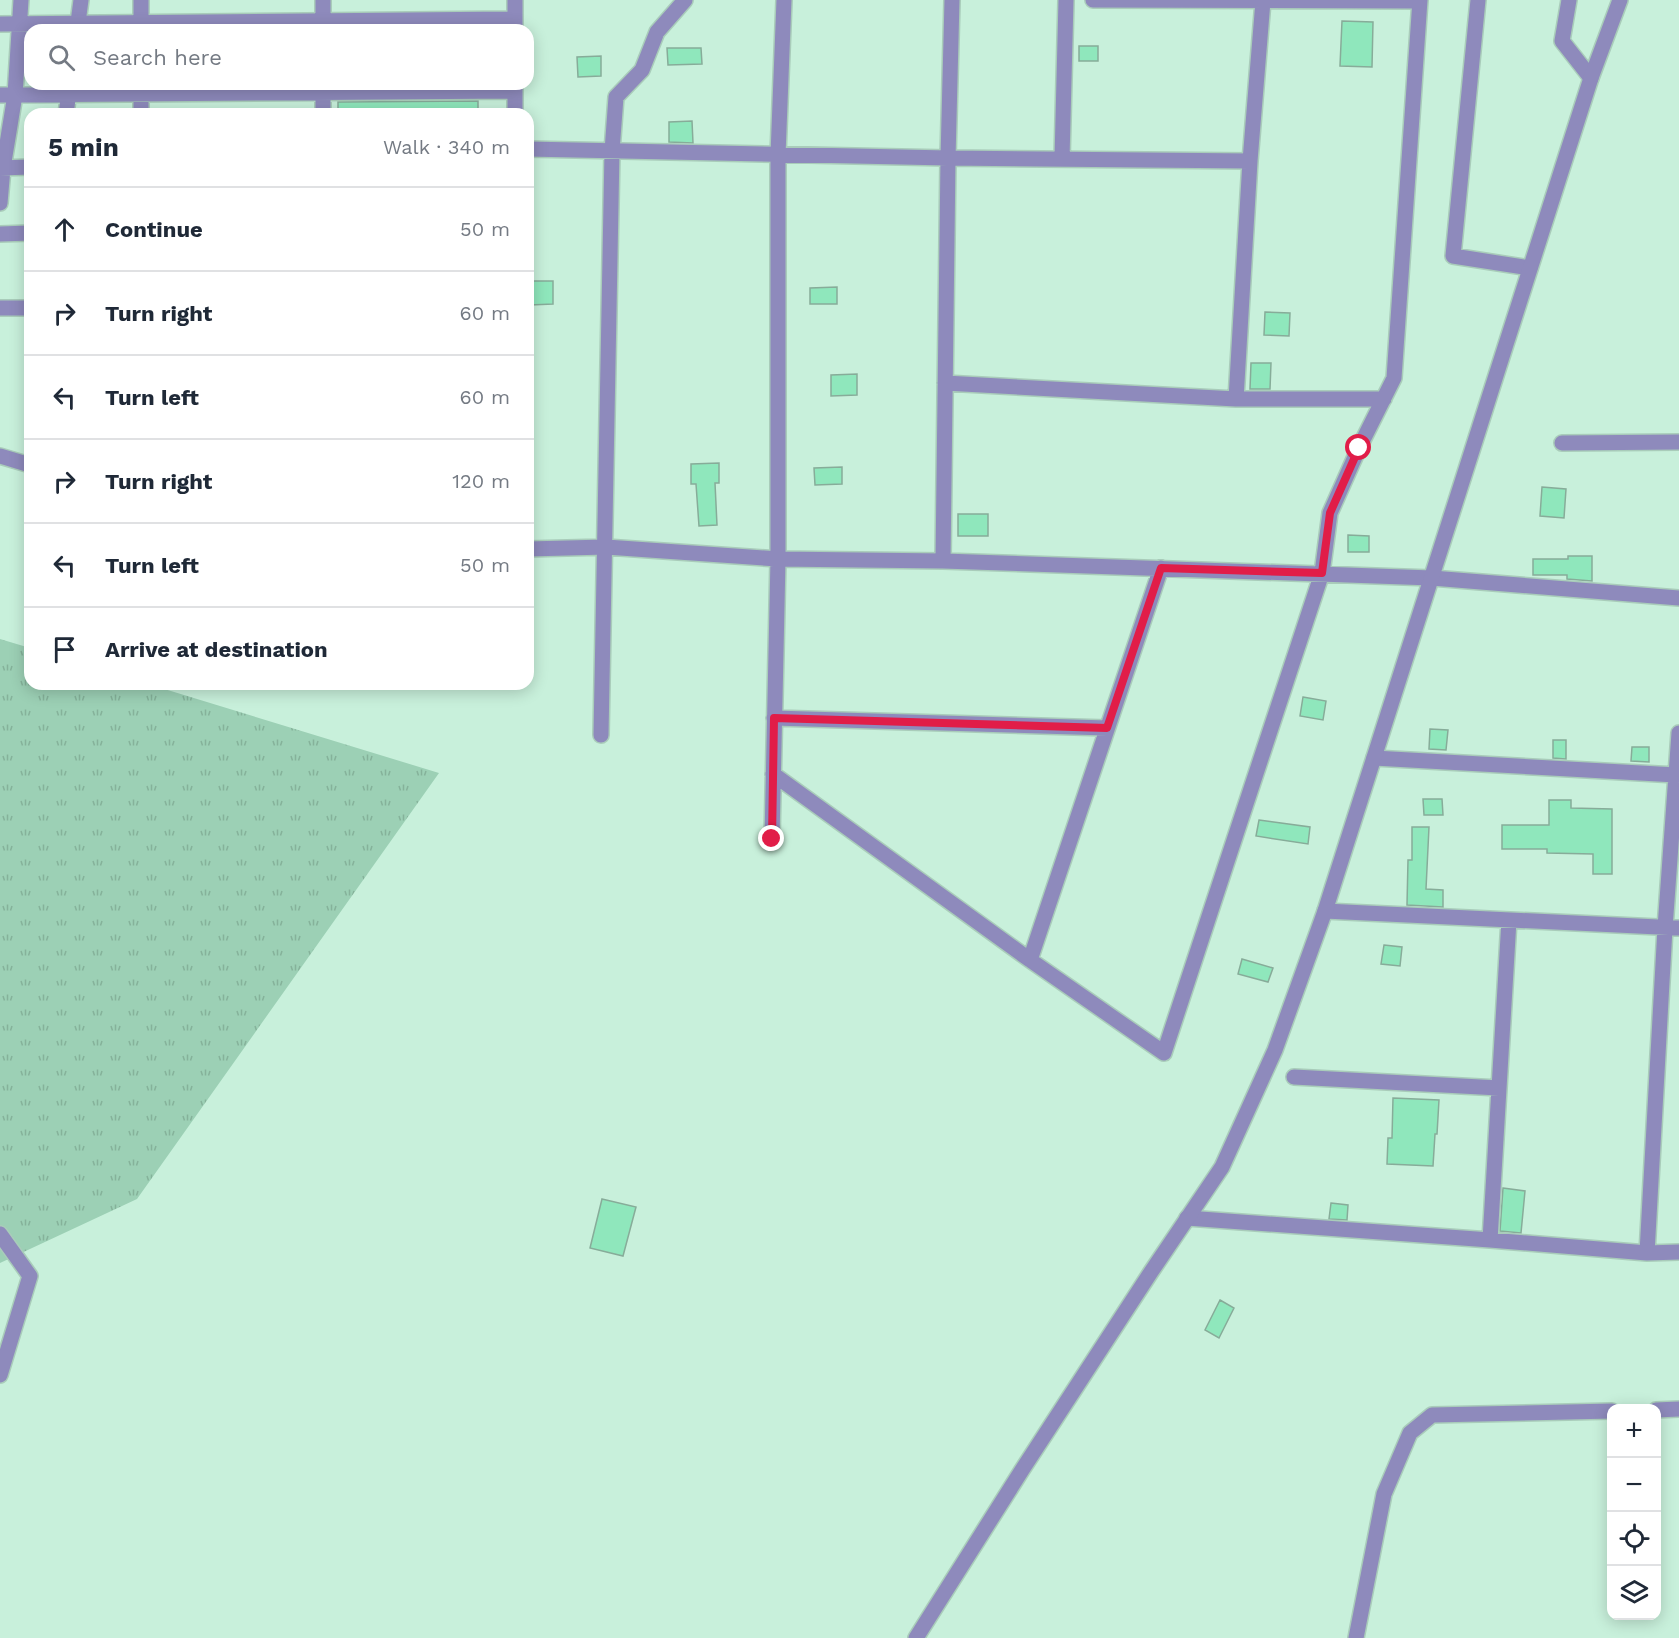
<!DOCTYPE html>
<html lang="en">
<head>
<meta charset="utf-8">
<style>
	:root { --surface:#fff; --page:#f6f6f7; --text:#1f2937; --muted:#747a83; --line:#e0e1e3 }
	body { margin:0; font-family:"Work Sans",sans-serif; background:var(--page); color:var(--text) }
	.controls { position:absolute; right:18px; bottom:18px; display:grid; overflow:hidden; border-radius:12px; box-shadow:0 3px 15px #0003 }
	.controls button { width:54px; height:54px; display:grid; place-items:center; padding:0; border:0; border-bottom:2px solid var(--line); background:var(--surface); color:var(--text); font:30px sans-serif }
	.stop { position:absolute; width:18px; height:18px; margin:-14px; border:4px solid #e11d48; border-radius:50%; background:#fff }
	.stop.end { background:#e11d48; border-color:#fff; box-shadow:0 2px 6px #0008 }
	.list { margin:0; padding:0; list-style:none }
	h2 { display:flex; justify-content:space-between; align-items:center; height:78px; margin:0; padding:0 24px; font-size:26px }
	h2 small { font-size:20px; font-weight:400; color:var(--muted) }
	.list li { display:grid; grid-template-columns:39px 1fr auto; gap:18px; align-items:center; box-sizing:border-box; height:84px; padding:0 24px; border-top:2px solid var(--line) }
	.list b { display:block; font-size:22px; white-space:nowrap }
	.list em { font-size:20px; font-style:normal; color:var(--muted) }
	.icon { flex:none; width:33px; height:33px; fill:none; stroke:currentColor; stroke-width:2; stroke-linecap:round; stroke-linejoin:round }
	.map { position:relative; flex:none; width:1679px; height:1638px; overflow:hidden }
	.search { position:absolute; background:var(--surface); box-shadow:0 3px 15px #0003; left:24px; top:24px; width:510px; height:66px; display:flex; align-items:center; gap:15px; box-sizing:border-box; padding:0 21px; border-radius:18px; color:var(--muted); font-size:22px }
	.panel { position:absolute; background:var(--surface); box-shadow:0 3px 15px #0003; left:24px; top:108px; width:510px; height:582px; border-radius:18px }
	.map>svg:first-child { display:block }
</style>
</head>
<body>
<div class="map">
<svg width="1679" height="1638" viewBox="0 0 1679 1638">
	<defs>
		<pattern id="grass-tufts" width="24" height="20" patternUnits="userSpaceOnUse" patternTransform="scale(1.5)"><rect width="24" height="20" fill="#9cd0b5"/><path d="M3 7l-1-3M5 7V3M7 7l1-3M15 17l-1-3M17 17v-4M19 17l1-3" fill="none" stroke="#85b29a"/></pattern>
	</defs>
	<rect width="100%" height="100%" fill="#c8f0db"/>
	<!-- grass -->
	<path fill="url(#grass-tufts)" d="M0,639L30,648V684H148L439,773L137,1199L0,1263Z"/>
	<!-- building -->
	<path fill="#8fe7bc" stroke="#87ac99" stroke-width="1.5" d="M1342,21L1373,22L1372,67L1340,66Z
		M1079,46H1098V61H1079Z
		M667,48H701L702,64L668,65Z
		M601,56V76L578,77L577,57Z
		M478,101V114H338V102Z
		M692,121L693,143L669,142V122Z
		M530,281H553V304L530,305Z
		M837,287V304H810V288Z
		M1265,312L1290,313L1289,336L1264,335Z
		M1251,363H1271L1270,389H1250Z
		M857,374V395L831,396V375Z
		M719,463V483H715L717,525L699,526L696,484H691V464Z
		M842,467V484L815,485L814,468Z
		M1542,487L1566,489L1564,518L1540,516Z
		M958,514H988V536H958Z
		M1348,535L1369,536V552H1348Z
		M1568,556H1592V581L1567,579V575H1533V559H1568Z
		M1303,697L1326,701L1323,720L1300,716Z
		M1430,729L1448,730L1446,750L1429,749Z
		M1553,740H1566V759L1553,758Z
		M1632,747H1649V762L1631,761Z
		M1423,799H1442L1443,815H1424Z
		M1549,800H1571V808L1612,809V874H1593V854L1547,853V849H1502V825H1549Z
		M1259,820L1310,827L1308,844L1256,836Z
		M1412,827H1429L1426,889L1443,890V907L1407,905L1408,860H1412Z
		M1384,945L1402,947L1400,966L1381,964Z
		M1242,959L1273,968L1268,982L1238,974Z
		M1393,1098L1439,1100L1437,1134H1435L1433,1166L1387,1164L1388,1138H1392Z
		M1503,1188L1525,1191L1521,1233L1500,1231Z
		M602,1199L636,1207L623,1256L590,1248Z
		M1331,1203L1348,1205L1347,1220L1329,1219Z
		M1220,1300L1234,1308L1219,1338L1205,1330Z"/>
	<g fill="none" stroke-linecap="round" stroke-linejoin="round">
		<defs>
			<path id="minor" d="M141,0V30
				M515,0V30
				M1093,0L1420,1
				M1478,0L1453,256L1530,268
				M1569,0L1562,41L1591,78
				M0,24L515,19
				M77,30L81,0
				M323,30V0
				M141,84V114
				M515,84V114
				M0,95L515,91
				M66,114L70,84
				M323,114V84
				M528,149L948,158L1250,161
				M1062,159L1066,0
				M0,168L30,167
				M0,203L3,168L15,95L21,0
				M0,234L30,233
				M0,308H30
				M945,383L1236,399H1384
				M1236,399L1250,161L1263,1
				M1562,443L1679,442
				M0,456L30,465
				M528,549L606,547L778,559L943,561L1432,578L1679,598
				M943,561L948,158L952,0
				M774,718L1107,728
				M601,735L612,151L616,97L642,70L657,32L685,0
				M1374,758L1676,775
				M773,774L1030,960L1164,1053L1322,573L1330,513L1359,448L1394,378L1420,0
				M772,839L778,559V155L784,0
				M1325,911L1679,928
				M1030,960L1161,568
				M1294,1077L1499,1088
				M1187,1218L1490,1240L1647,1253L1679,1252
				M0,1234L30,1276L0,1375
				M1490,1240L1509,920
				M1647,1253L1665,928L1679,733
				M1656,1410L1679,1409
				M1356,1638L1384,1494L1410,1433L1432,1415L1612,1411"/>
			<path id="tertiary" d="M916,1638L1022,1470L1151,1272L1222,1167L1275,1050L1325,911L1591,78L1620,0"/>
		</defs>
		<!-- minor casing -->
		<use href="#minor" stroke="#a9ccba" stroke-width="18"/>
		<!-- tertiary casing -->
		<use href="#tertiary" stroke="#a9ccba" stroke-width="18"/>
		<!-- minor -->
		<use href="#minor" stroke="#8e8abc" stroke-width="15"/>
		<!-- tertiary -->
		<use href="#tertiary" stroke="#8e8abc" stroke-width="15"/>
	</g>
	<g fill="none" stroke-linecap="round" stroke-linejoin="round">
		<!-- route -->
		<path stroke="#e11d48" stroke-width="8" d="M772,839L774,718L1107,728L1161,568L1322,573L1330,513L1359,448"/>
	</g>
</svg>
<div class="controls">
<button>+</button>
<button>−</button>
<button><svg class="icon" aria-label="locate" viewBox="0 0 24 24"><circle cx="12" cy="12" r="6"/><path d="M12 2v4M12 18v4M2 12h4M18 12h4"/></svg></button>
<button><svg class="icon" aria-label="layers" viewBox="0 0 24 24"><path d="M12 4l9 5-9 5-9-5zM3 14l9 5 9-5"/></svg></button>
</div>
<div class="stop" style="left:1359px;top:448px"></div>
<div class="stop end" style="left:772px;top:839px"></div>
<div class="search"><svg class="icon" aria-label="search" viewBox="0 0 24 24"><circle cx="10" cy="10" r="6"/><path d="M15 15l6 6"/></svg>Search here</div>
<section class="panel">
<h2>5 min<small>Walk · 340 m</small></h2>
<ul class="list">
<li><svg class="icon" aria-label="ahead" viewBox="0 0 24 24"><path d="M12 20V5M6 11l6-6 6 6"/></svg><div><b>Continue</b></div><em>50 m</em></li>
<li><svg class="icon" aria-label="right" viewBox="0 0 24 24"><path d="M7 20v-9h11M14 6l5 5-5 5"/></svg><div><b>Turn right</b></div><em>60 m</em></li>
<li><svg class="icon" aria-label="left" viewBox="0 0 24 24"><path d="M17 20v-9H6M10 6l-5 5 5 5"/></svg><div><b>Turn left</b></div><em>60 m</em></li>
<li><svg class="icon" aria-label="right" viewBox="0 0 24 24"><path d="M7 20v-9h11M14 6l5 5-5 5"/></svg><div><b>Turn right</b></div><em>120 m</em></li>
<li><svg class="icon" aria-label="left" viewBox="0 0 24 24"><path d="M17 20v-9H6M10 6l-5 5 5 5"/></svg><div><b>Turn left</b></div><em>50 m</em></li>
<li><svg class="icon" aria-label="arrive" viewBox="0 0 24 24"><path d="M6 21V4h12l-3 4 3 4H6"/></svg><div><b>Arrive at destination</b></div></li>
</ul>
</section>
</div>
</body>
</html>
